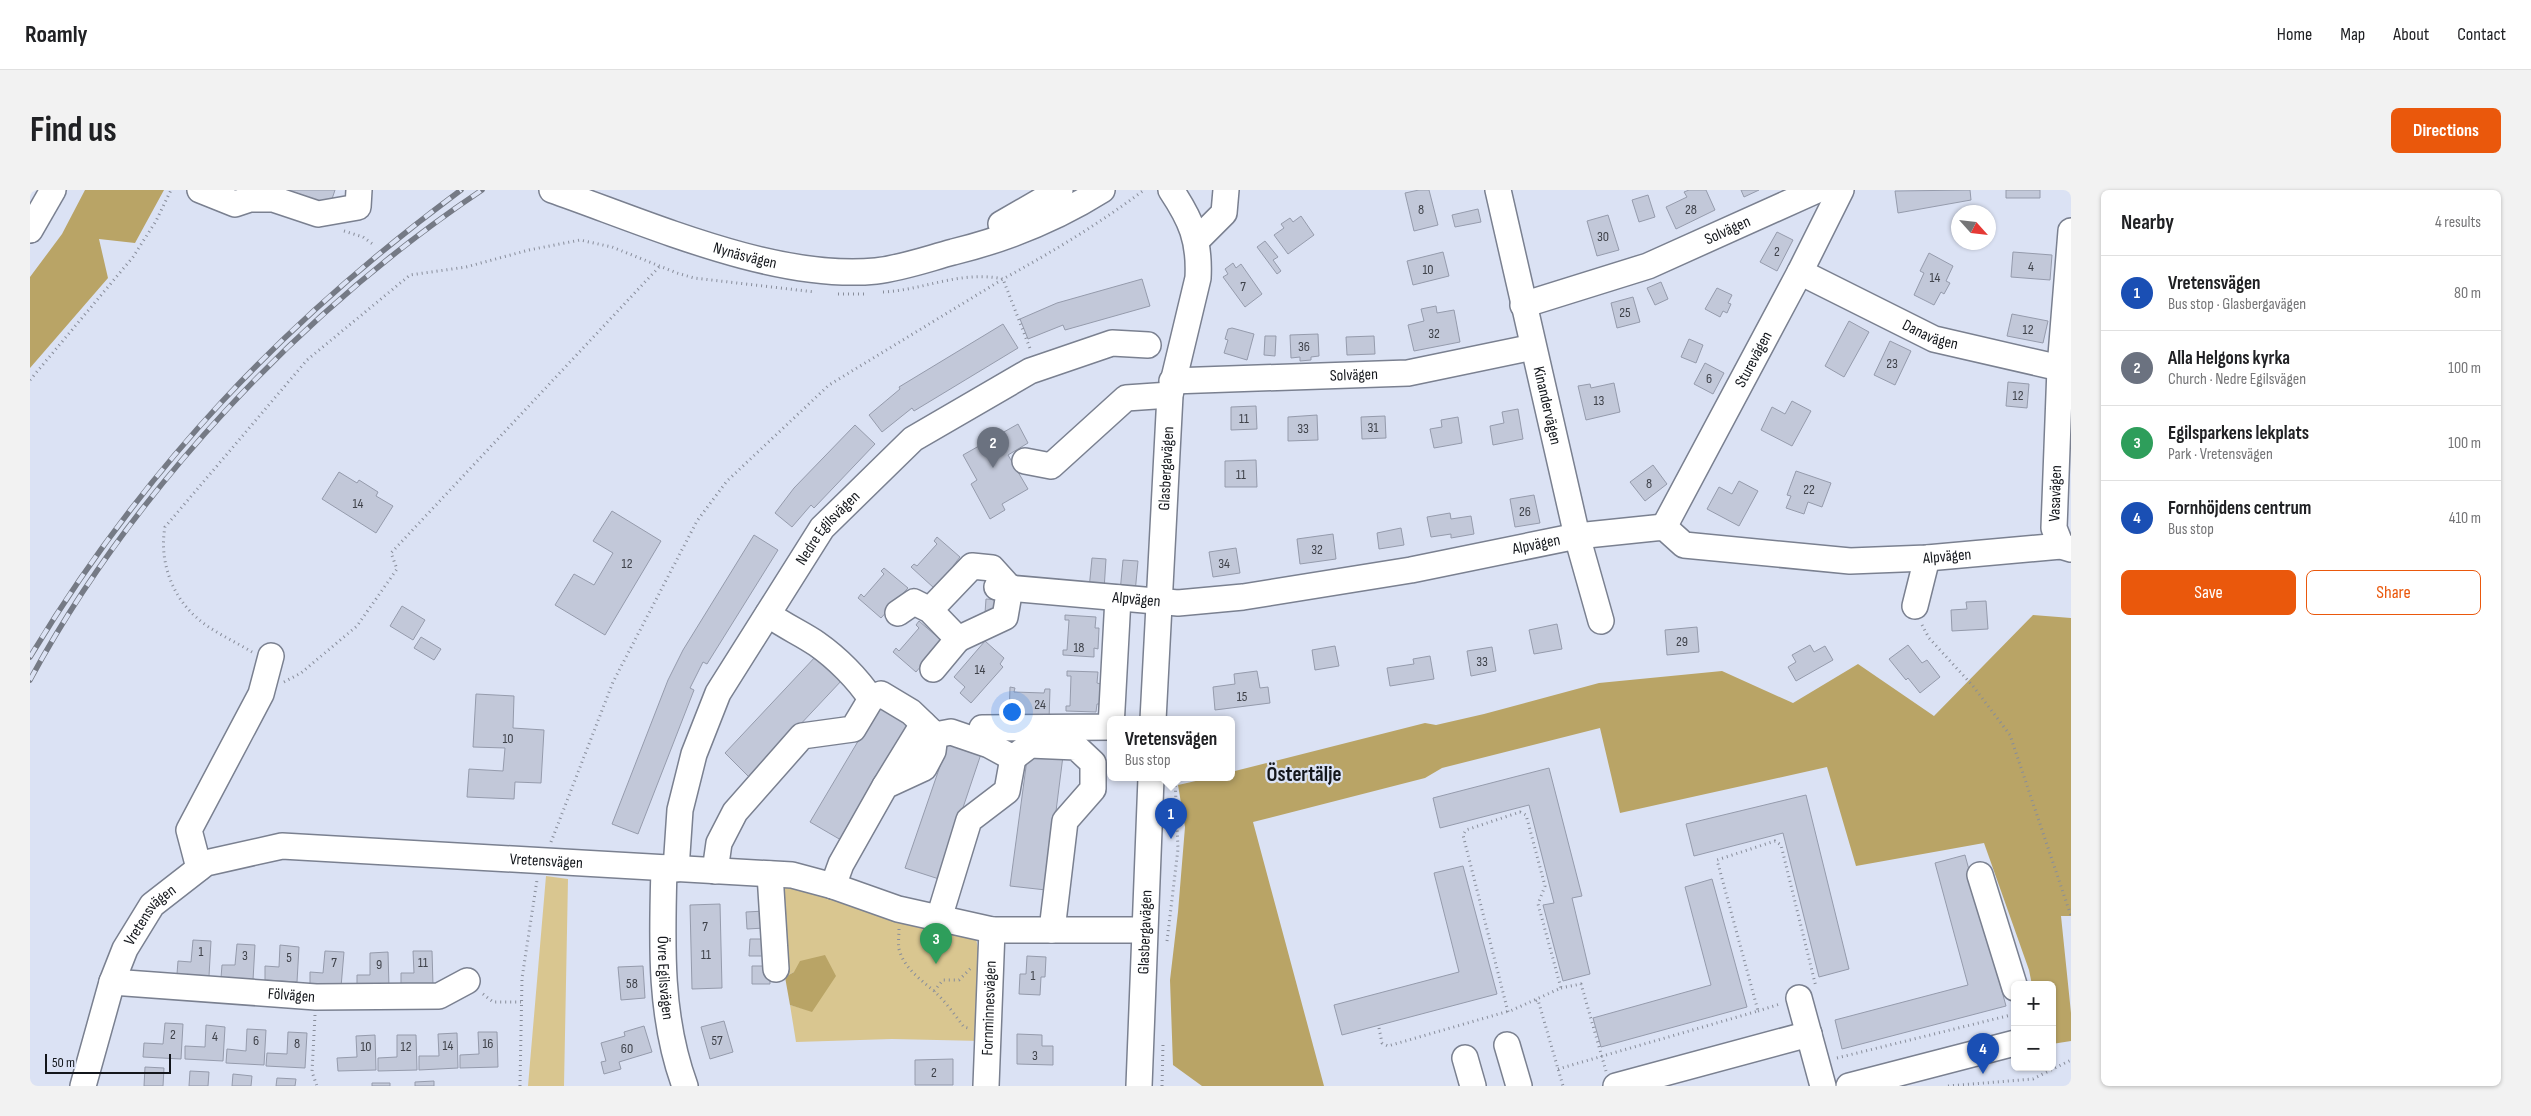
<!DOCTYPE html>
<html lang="en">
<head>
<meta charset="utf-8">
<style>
	:root { --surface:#fff; --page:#f2f2f2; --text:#202124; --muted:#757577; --line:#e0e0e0; --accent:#ea580c }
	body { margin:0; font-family:"Sofia Sans Condensed",sans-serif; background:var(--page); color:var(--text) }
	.controls { position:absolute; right:15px; bottom:15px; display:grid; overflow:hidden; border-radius:8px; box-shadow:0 1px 4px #0004 }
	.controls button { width:45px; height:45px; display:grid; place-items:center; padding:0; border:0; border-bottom:1px solid var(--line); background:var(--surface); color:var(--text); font:25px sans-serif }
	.compass { position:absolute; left:1921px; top:15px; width:45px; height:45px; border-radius:50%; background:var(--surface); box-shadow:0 1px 4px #0004; rotate:117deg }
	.scale { position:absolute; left:15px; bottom:12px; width:126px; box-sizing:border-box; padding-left:5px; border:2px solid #13161b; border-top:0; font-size:14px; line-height:18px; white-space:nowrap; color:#13161b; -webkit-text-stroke:4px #dbe2f4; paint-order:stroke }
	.you { position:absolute; left:981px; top:521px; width:18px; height:18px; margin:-12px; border:4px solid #fff; border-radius:50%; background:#1a73e8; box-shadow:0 0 0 8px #1a73e833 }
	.badge { display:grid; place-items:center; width:32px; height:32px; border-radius:50%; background:var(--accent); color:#fff; font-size:16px; font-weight:700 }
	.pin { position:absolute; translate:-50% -41px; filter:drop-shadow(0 1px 2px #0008) }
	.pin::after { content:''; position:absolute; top:26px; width:18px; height:15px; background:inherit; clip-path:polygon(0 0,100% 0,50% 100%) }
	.popup { position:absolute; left:1077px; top:526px; width:128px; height:65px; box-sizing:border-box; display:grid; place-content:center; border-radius:8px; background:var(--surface); filter:drop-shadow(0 1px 4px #0005); font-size:16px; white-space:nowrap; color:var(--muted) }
	.popup b { font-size:19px; color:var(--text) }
	.popup::after { content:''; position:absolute; left:50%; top:100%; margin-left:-10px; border:10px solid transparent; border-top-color:var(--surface) }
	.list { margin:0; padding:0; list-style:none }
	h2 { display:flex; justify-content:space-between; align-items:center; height:65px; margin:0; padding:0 20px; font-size:21px }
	h2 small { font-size:16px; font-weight:400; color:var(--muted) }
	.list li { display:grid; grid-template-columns:32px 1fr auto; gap:15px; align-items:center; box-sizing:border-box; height:75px; padding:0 20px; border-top:1px solid var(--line) }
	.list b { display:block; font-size:19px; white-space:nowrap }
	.list p { margin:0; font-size:16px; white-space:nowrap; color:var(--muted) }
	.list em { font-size:16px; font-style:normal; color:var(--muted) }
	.actions { display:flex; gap:10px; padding:15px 20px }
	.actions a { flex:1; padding:11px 0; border:1px solid var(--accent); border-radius:8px; text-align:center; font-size:18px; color:var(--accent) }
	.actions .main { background:var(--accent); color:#fff }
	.map { position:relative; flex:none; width:2041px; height:896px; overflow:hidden; border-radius:8px }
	header { display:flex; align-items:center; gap:30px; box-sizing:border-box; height:70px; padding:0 25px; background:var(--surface); border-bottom:1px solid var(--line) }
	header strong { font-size:24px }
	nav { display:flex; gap:28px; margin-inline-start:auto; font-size:18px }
	.intro { display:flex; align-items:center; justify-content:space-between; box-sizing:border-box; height:120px; padding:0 30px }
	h1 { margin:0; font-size:35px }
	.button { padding:12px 22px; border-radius:8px; background:var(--accent); color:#fff; font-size:18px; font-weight:700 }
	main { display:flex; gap:30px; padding:0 30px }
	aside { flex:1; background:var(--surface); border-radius:8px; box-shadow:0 1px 4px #0004 }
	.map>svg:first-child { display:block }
</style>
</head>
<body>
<header>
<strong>Roamly</strong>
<nav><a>Home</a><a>Map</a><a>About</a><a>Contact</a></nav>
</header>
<div class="intro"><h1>Find us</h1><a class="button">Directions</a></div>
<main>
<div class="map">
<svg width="2041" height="896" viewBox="0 0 2041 896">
	<rect width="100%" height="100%" fill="#dbe2f4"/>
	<!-- green -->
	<path fill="#d9c690" d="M516,686L538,689L534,896H498Z
		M750,696L785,703L946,749L950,767L952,851L862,849L766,852L760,815L782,821L764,782L755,787Z"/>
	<!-- forest -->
	<path fill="#b9a466" d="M55,0H134L105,53L69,49L78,88L0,178V87L32,44Z
		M2003,425L2041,428V726H2031L2041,823V851L2022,854V795H2002L1999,780L1954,653L1826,676L1797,577L1590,623L1570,538L1412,578L1395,588L1223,632L1294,896H1172L1143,875L1140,790L1148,722L1155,637L1148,595L1179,588H1201V582L1395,533L1406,535L1454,524L1569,493L1692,481L1763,513L1828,474L1904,526Z
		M795,765L806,786L782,822L760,815L755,787L764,782L770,771Z"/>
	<!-- building -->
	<path fill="#c2c8d9" stroke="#959bac" d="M257,0H305L300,15Z
		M1389,0H1399L1408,35L1384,41L1375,3Z
		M1659,0H1676L1685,20L1646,39L1636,17L1657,7L1654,2Z
		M1711,0H1729L1714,7Z
		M1940,0L1941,10L1868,23L1865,1Z
		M1976,0H2010V8H1976Z
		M1618,5L1625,27L1609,32L1602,10Z
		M1448,19L1451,32L1425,37L1422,25Z
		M1578,25L1589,60L1567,66L1557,31Z
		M1271,26L1284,45L1258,64L1244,45L1254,38L1251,34L1260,28L1263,32Z
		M1747,42L1763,50L1747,81L1730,72Z
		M1235,51L1248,67L1243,70L1251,81L1247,84L1227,57Z
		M1413,62L1419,86L1383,95L1377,71Z
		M1983,62L2022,65L2020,90L1981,87Z
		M1899,63L1923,76L1916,91L1920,93L1914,104L1911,102L1904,115L1884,105L1894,83L1890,81Z
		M1203,73L1206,78L1211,74L1232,104L1215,117L1193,87L1198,84L1195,79Z
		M1112,89L1120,116L1035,140L1033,135L998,149L990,129L1027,113Z
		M1631,92L1638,109L1625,115L1617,98Z
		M1687,98L1702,105L1698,113L1701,114L1697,123L1693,121L1690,127L1675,119Z
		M1603,107L1610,132L1587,138L1581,113Z
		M1406,116L1407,123L1424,120L1430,152L1384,161L1378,135L1394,131L1391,119Z
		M1982,124L2018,131L2013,153L1977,146Z
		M1819,131L1839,142L1814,187L1795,176Z
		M973,134L988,158L884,221L882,218L852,242L839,225L870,199L869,197Z
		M1202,138L1224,144L1217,170L1194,163L1198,150L1195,149L1198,139Z
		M1288,144L1289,166L1281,167V170L1270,171V167L1261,168L1260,145Z
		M1235,146H1246L1245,166L1234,165Z
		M1344,146L1345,164L1317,165L1316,147Z
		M1659,149L1673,155L1666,173L1651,167Z
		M1860,151L1881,161L1865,195L1844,185Z
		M1675,173L1694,183L1683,204L1664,194Z
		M1978,192L1999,194L1997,218L1976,216Z
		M1584,193L1590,222L1556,230L1548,196L1560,194L1561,198Z
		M1762,211L1781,221L1762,256L1731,240L1742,217L1755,224Z
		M1226,216L1227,239L1201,240V217Z
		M1488,219L1493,249L1463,255L1460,236L1474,233L1472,222Z
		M1287,225L1288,250L1258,251V227Z
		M1355,226L1356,248L1332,249L1331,227Z
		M1428,227L1432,253L1404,258L1400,239L1412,237L1411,230Z
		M988,234L998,253L978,265L998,299L972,314L975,320L960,329L941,294L947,290L933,265Z
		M825,235L845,254L784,318L781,315L762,337L745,323L764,298Z
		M1226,270L1227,297H1195V271Z
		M1623,275L1637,294L1615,311L1600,292Z
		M1766,281L1801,293L1792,317L1778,312L1774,324L1756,318L1761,306L1757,305Z
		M309,282L327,293L329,290L348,302L346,306L363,316L346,343L292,309Z
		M1709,291L1728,301L1709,336L1677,319L1689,297L1702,304Z
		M1504,305L1510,333L1485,337L1480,309Z
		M582,321L631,351L575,445L525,415L544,384L564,395L583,363L563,351Z
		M1420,323L1421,329L1441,326L1444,344L1421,348V344L1401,347L1397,327Z
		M1371,338L1374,355L1349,359L1347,343Z
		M1303,344L1306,369L1270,374L1267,349Z
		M724,345L748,360L677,474L673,472L660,498L664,500L608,644L582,634L638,490L653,460Z
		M907,347L930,367L923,376L926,378L912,394L910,391L904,398L881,377L884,374L887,376L907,354L904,351Z
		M1206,358L1210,383L1183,387L1179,362Z
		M1062,368L1076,369L1074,400L1059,399Z
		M1093,370L1108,371L1105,403L1090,402Z
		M854,378L878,398L851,428L828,408L831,404L834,407L854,384L851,381Z
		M956,409L970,410L969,424L955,423Z
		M1956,411L1958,439L1922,441L1921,420L1937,419L1936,412Z
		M372,416L395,430L383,450L360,436Z
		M1035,425L1066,427L1065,438H1069L1068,459L1064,458V467L1033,465V460H1037L1039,430H1035Z
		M889,431L912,451L886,482L863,462L866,458L869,461L889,438L886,435Z
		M1527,434L1532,459L1504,464L1499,440Z
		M1667,437L1669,462L1637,465L1635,440Z
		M391,447L411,459L404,470L384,458Z
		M955,451L974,468L970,474L973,477L941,513L930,503L935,497L924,487Z
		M1780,455L1784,462L1795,456L1803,470L1766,491L1758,477L1766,472L1762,465Z
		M1878,455L1892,473L1897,470L1910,487L1890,503L1878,488L1876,490L1859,469Z
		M1305,456L1309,476L1285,480L1282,460Z
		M1462,457L1466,481L1441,486L1437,461Z
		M787,465L813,489L720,588L695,563Z
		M1400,466L1404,489L1360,496L1357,478L1384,474L1383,469Z
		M1037,481L1068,482L1067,493L1071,494L1070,514H1067L1066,522L1036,521V516H1040L1041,486H1037Z
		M1227,481L1230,498L1238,497L1240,513L1185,520L1183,497L1205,494L1204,484Z
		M980,497L985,498L984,502L1014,503L1015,499H1020L1019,530L979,528Z
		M446,504L484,506L483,538L514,540L511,593L485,592L484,609L437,607L439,579L473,581L475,558L443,557Z
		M849,516L879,534L811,650L780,632Z
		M919,550L952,561L909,689L875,678Z
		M998,562L1033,566L1016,700L980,696Z
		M1519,578L1552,706L1542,708L1560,784L1533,791L1513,715L1524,713L1499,615L1410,638L1403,608Z
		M1776,605L1819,779L1789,787L1753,643L1664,666L1656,634Z
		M1935,665L1976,816L1812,859L1805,830L1938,795L1905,673Z
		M1433,676L1467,804L1312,845L1304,815L1429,782L1404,683Z
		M1682,689L1717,817L1571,857L1563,828L1681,795L1655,697Z
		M690,714L692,798L662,799L660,715Z
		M735,721V738L717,739L716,722Z
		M720,749H738V766H719Z
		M163,750L181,751L179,786L147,784L148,771L161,772Z
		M207,754L225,755L223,790L191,788L192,775H205Z
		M250,755L269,757L267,792L235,790V776L249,777Z
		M295,761L314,762L311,797L280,795V782L293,783Z
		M383,761H402L403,796L371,797V783H384Z
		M358,762L359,798H327V785H340V763Z
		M997,766L1016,767L1015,787H1011L1010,805L989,804L990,784H996Z
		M613,776L615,808L591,810L588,777Z
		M722,776H740V794H722Z
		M694,831L703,862L680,869L671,837Z
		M135,833L153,834L151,869L113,867L114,853L133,854Z
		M176,835L195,837L193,871L155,869V856L175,857Z
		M614,836L622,862L589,872L591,879L574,884L571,872L576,871L571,853L595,846L594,842Z
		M217,839L236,840L234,875L196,873L197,859L216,861Z
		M258,842L277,843L275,878L236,876L237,863L257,864Z
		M448,842H467L468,877L430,878V865L449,864Z
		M427,843L428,878L389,880V866H409L408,844Z
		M987,844L1012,845V856H1023V875L987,874Z
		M345,845L346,880L308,881L307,868L327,867L326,846Z
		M367,845H386L387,880L348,881V868L367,867Z
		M923,869V895H885V870Z
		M115,877L134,878L133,896H114Z
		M160,881L179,882L178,896H159Z
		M203,884L222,886L221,896H202Z
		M247,888L266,889L265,896H246Z
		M404,891V896H385V892Z
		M342,893H360V896H342Z"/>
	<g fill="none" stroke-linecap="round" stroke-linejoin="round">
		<defs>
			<g id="minor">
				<path d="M170,0L205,14L220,9H243L288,24L328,17L329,0"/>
				<path id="s1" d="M522,0C617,33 745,91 846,81C872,78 897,69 923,62C976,49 1026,29 1072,0"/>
				<path id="s2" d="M1468,0L1547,346L1571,431"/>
				<path d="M971,34L1030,0"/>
				<path d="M0,40L23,0"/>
				<path d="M1167,50L1194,23L1196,0"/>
				<path id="s3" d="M1770,82L1904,149L2030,178H2041"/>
				<path id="s4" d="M1493,115L1618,76L1787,0"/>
				<path id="s5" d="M1142,191L1378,183L1503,157"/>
				<path d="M995,271L1021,276L1096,208L1140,205"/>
				<path id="s6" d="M1634,337L1770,82L1811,0"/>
				<path id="s7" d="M2031,356L2024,338L2030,178L2041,41"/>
				<path id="s8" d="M967,397L1148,413L1213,407L1381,380L1547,346L1634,337L1654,355L1820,371L1897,368L2031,356L2041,359"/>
				<path d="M1885,416L1897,368"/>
				<path d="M868,423L884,412L900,420L928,449L975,427L980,398L962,378L942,376L900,420"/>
				<path d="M738,424C754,436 771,443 787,454C807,468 828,489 841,509"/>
				<path d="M903,479L928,449"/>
				<path id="s9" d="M1123,530L1140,205L1168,88C1170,50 1161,30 1141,0"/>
				<path d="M952,538L1081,537L1088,408"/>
				<path d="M855,596L893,534"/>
				<path d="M169,678L159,640L231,504L241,466"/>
				<path id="s10" d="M634,678C632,751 629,826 655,896"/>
				<path id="s11" d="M646,679L650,620L664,564L688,503L792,338L883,249L1000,181L1082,153L1118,155"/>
				<path d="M685,681L689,653L705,622L772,546L823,539L841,509L851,504L881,522L905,545L921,542L959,555L983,568L1000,555L1046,557L1063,573V599L1035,631L1022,740"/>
				<path d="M740,684L746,779"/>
				<path d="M1950,685L1985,798"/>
				<path d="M803,696L811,674L855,596L894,578L903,561L905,545"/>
				<path d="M909,728L939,630L977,601L983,568"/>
				<path id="s12" d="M82,792L286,807L409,806L437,791"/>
				<path d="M1769,808L1793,896"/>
				<path d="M1477,855L1489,896"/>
				<path d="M1435,868L1443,896"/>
				<path id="s13" d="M53,896L82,792L95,759L122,715L176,673L252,656L762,685L803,696L868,719L962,740H1114"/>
				<path id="s14" d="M956,896L962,740"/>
				<path id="s15" d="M1109,896L1121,588"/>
				<path d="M1586,896L1779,844"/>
				<path d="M1819,896L1985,853"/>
			</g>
		</defs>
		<!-- minor casing -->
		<use href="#minor" stroke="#7a8090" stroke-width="28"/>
		<!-- path -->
		<path stroke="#888d9a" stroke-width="3" stroke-dasharray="1 4" stroke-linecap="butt" d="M314,41L333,47L344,55
			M853,102C894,100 931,80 973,89C1022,62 1069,34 1114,0
			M808,104H837
			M0,190L103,67L126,31L141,0
			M1892,435L1899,448L1943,496L1980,545L2041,726
			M222,462C204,451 181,441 166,427C141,405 129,369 135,337L277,170L380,85L436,77L499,60L550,50L582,57L647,83L664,88L785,102
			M254,492L271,483L327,436L367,379L361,363L629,77
			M1490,622L1496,625L1515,696L1508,714L1531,798L1478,822L1433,645L1436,640Z
			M521,652L583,492L667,331L697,291L799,195L973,89L1001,161
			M869,739C869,745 868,753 869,759C874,778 890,789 904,801C915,811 925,825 934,837L938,838
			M1137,751L1148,659L1145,588
			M1531,798L1551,794L1576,881
			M904,801L913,790H929L941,778
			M453,804L463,812H491
			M1506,811L1508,810L1533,896
			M1728,821L1750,814
			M285,825L282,882L287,896
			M1349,838L1352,853L1358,856L1479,821
			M1807,868L1985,824
			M1528,879L1728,821L1687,670L1745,651L1751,655L1786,797
			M490,896L492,788L507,690
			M1132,896L1133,854
			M1918,896L2003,889L2041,870"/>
		<!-- minor -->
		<use href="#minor" stroke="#fff" stroke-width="25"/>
		<defs>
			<path id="rail" d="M0,467C114,278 254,131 431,0
				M0,490C102,301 274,119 452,0"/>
		</defs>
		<!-- rail casing -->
		<use href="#rail" stroke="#757a85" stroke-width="5.5"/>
		<!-- rail -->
		<use href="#rail" stroke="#dbe2f4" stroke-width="4" stroke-dasharray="11" stroke-linecap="butt"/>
	</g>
	<g text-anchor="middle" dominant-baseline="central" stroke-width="4.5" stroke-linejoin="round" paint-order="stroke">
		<!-- number labels -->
		<g font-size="14" fill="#3f424a">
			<text x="1391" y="19">8</text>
			<text x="1661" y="19">28</text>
			<text x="1573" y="46">30</text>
			<text x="1747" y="61">2</text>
			<text x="2001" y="76">4</text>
			<text x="1398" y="79">10</text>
			<text x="1905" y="87">14</text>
			<text x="1213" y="96">7</text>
			<text x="1595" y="122">25</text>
			<text x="1998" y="139">12</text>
			<text x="1404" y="143">32</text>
			<text x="1274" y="156">36</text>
			<text x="1862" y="173">23</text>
			<text x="1679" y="188">6</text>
			<text x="1988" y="205">12</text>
			<text x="1569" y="210">13</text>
			<text x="1214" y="228">11</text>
			<text x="1343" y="237">31</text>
			<text x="1273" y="238">33</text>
			<text x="1211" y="284">11</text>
			<text x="1619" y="293">8</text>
			<text x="1779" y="299">22</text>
			<text x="328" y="313">14</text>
			<text x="1495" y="321">26</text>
			<text x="1287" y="359">32</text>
			<text x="597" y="373">12</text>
			<text x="1194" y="373">34</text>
			<text x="1652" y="451">29</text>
			<text x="1049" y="457">18</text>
			<text x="1452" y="471">33</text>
			<text x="950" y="479">14</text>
			<text x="1212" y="506">15</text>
			<text x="1010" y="514">24</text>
			<text x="478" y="548">10</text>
			<text x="675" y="736">7</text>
			<text x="171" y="761">1</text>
			<text x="676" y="764">11</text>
			<text x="215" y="765">3</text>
			<text x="259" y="767">5</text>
			<text x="304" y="772">7</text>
			<text x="393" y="772">11</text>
			<text x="349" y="774">9</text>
			<text x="1003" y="785">1</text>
			<text x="602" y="793">58</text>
			<text x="143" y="844">2</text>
			<text x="185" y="846">4</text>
			<text x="226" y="850">6</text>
			<text x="687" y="850">57</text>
			<text x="267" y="853">8</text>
			<text x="458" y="853">16</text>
			<text x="418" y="855">14</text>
			<text x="336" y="856">10</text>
			<text x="376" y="856">12</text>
			<text x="597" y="858">60</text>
			<text x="1005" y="865">3</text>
			<text x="904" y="882">2</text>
		</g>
		<!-- street labels -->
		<g font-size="16" fill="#13161b" stroke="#dbe2f4">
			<text stroke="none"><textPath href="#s4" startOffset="218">Solvägen</textPath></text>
			<text stroke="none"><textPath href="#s1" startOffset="204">Nynäsvägen</textPath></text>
			<text stroke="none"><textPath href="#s3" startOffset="145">Danavägen</textPath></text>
			<text stroke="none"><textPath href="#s6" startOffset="190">Sturevägen</textPath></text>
			<text stroke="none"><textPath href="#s5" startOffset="182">Solvägen</textPath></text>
			<text stroke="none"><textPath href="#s2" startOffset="221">Kinandervägen</textPath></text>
			<text stroke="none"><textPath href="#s9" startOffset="252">Glasbergavägen</textPath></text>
			<text stroke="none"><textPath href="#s7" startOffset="54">Vasavägen</textPath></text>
			<text stroke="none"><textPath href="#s11" startOffset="381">Nedre Egilsvägen</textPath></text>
			<text stroke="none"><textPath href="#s8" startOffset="545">Alpvägen</textPath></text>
			<text stroke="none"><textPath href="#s8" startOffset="965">Alpvägen</textPath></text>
			<text stroke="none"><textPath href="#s8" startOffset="140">Alpvägen</textPath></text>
			<text stroke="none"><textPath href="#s13" startOffset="606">Vretensvägen</textPath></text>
			<text stroke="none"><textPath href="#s13" startOffset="186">Vretensvägen</textPath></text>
			<text stroke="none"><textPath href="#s15" startOffset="154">Glasbergavägen</textPath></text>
			<text stroke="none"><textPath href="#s10" startOffset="110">Övre Egilsvägen</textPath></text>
			<text stroke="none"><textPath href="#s12" startOffset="180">Fölvägen</textPath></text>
			<text stroke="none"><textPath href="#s14" startOffset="78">Fornminnesvägen</textPath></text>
		</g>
		<!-- district labels -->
		<g font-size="21" font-weight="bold" fill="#13161b" stroke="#dbe2f4">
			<text x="1274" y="584">Östertälje</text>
		</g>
	</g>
</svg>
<div class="controls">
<button>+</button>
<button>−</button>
</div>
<svg class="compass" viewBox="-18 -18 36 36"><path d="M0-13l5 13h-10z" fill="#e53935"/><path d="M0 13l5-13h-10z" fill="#757577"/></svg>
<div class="scale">50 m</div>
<div class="you"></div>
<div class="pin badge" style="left:1141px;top:649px;background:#1a4fb4">1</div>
<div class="popup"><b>Vretensvägen</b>Bus stop</div>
<div class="pin badge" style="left:963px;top:278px;background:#6b7280">2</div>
<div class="pin badge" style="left:906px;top:774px;background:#2e9e5b">3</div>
<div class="pin badge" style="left:1953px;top:884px;background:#1a4fb4">4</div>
</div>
<aside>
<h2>Nearby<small>4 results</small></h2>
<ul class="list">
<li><span class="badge" style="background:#1a4fb4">1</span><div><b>Vretensvägen</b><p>Bus stop · Glasbergavägen</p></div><em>80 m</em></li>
<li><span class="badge" style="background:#6b7280">2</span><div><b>Alla Helgons kyrka</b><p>Church · Nedre Egilsvägen</p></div><em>100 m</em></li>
<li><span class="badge" style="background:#2e9e5b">3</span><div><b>Egilsparkens lekplats</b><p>Park · Vretensvägen</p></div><em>100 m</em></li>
<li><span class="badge" style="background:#1a4fb4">4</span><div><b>Fornhöjdens centrum</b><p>Bus stop</p></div><em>410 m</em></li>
</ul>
<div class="actions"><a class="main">Save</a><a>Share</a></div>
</aside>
</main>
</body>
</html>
